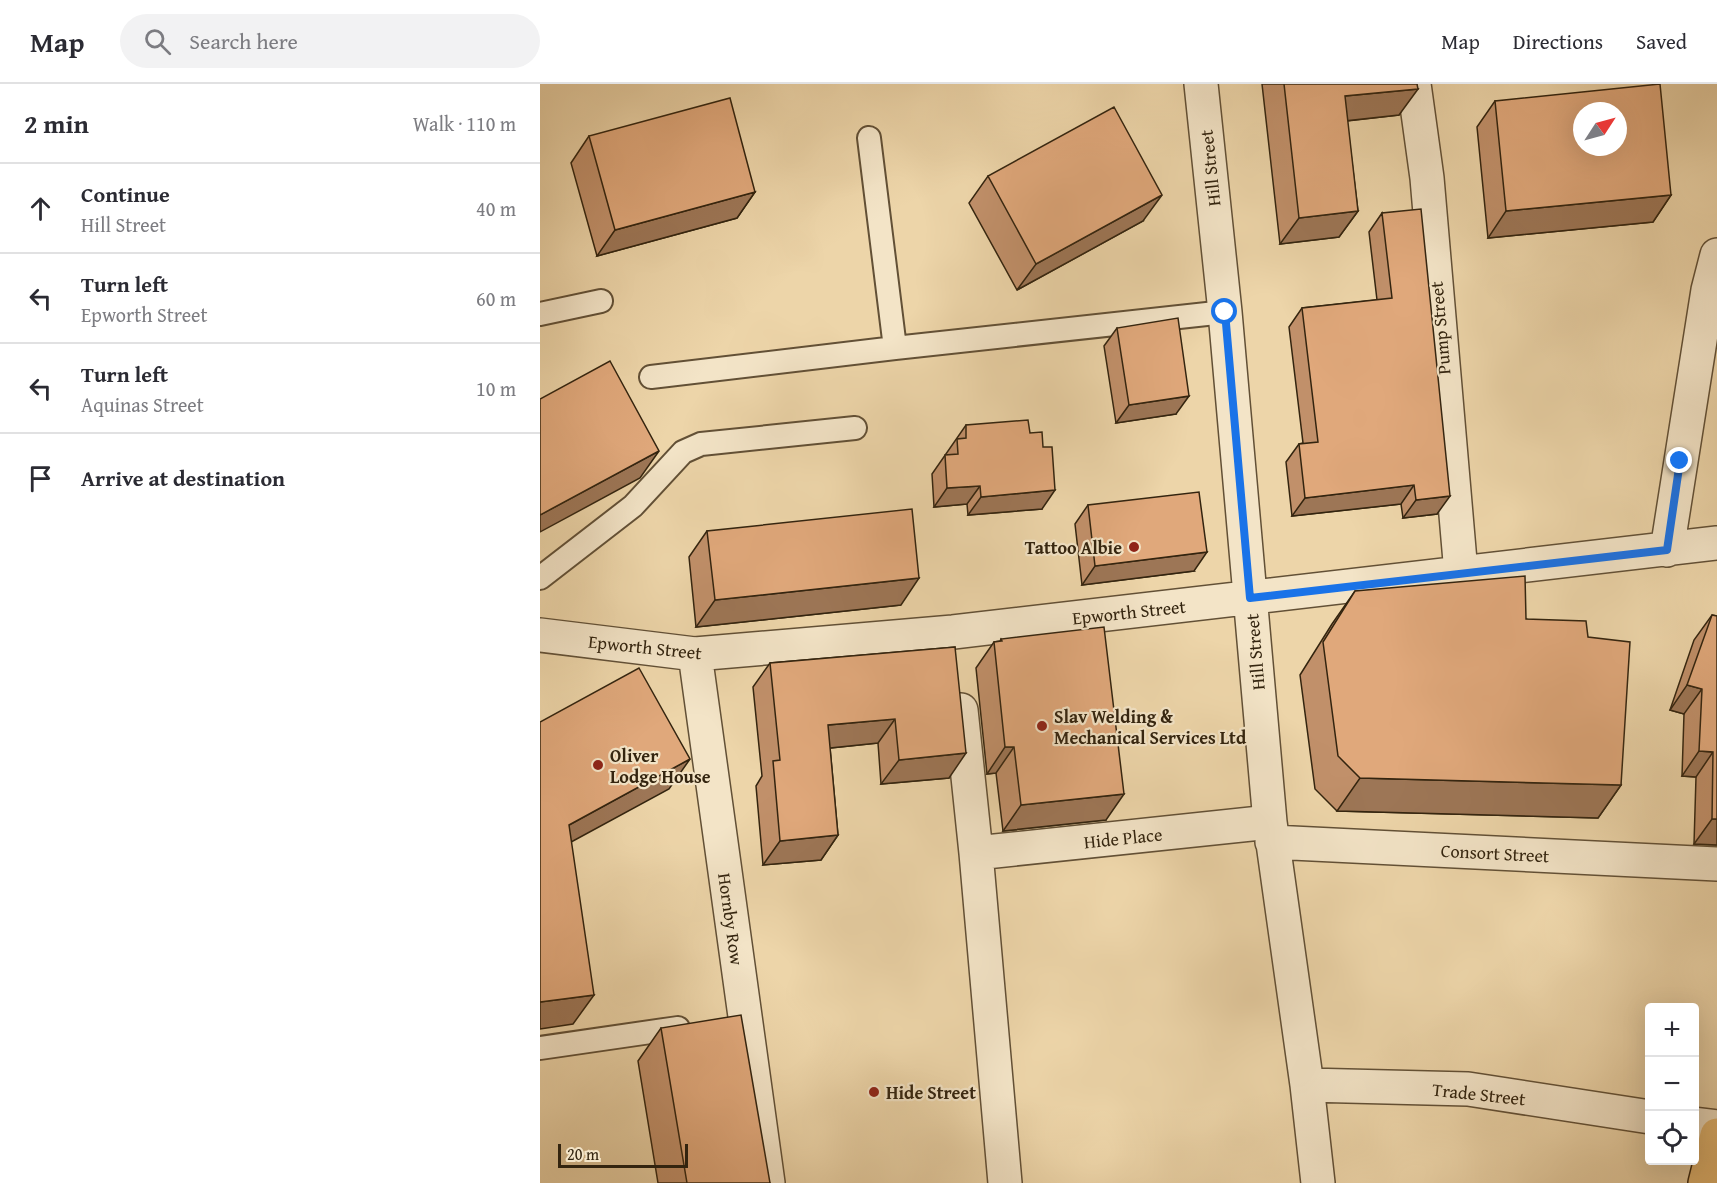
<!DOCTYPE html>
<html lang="en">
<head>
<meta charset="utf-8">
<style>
	:root { --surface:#fff; --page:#f2f2f3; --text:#2b2b33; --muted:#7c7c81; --line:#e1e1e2 }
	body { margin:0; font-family:"Gentium Book Plus",serif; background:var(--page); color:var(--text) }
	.controls { position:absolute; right:18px; bottom:18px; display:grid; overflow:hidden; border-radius:6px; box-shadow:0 6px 24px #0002 }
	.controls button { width:54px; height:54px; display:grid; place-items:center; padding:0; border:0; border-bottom:2px solid var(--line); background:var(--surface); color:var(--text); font:30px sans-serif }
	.compass { position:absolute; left:1033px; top:18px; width:54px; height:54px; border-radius:50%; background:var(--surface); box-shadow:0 6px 24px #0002; rotate:54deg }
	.scale { position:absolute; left:18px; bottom:15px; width:130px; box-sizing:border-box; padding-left:6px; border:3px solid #33240f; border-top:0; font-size:16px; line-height:21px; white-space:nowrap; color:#33240f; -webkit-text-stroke:4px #f3e4c7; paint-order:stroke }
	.stop { position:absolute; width:18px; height:18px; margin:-14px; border:4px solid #1a73e8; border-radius:50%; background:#fff }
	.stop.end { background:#1a73e8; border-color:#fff; box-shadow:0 2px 6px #0008 }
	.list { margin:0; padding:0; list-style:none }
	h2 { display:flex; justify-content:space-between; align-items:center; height:78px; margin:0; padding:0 24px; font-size:26px }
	h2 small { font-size:20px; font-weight:400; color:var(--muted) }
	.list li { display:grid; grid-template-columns:39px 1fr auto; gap:18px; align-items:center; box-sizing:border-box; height:90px; padding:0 24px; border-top:2px solid var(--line) }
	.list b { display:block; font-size:22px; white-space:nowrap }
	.list p { margin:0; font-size:20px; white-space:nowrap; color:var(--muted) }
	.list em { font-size:20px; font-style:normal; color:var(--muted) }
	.icon { flex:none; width:33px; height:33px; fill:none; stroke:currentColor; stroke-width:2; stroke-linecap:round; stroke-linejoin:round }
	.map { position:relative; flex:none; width:1177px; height:1099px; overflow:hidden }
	header { display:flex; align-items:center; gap:36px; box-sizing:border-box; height:84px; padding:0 30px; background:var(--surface); border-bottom:2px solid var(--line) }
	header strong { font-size:28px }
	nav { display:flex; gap:33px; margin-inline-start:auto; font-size:21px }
	.search { width:420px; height:54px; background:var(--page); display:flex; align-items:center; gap:15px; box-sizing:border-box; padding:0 21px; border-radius:33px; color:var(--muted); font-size:22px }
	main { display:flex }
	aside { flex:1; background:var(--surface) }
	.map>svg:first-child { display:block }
</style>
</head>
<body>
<header>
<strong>Map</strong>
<div class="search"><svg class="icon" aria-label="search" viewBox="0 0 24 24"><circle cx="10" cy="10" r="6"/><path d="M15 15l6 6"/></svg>Search here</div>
<nav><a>Map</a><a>Directions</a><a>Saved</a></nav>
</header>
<main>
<aside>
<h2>2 min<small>Walk · 110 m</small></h2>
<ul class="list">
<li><svg class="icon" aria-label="ahead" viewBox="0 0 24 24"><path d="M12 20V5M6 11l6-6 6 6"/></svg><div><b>Continue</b><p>Hill Street</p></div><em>40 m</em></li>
<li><svg class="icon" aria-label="left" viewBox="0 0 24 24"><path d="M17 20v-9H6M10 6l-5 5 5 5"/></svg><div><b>Turn left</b><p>Epworth Street</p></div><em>60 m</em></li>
<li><svg class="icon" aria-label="left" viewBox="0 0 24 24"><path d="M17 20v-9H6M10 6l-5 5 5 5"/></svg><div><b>Turn left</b><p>Aquinas Street</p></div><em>10 m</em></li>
<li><svg class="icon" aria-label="arrive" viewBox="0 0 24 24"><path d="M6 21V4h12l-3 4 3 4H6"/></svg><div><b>Arrive at destination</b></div></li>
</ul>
</aside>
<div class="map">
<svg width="1177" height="1099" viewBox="0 0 1177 1099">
	<rect width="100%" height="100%" fill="#edd5a9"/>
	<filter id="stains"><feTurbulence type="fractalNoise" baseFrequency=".00333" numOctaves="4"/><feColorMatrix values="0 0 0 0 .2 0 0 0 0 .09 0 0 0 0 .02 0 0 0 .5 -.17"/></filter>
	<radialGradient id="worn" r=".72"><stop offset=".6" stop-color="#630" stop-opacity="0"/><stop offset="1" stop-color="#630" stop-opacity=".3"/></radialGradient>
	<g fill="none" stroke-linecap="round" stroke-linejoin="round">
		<defs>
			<path id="service" d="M329,54L355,264
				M0,230L61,217
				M111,293L355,264L685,228
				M0,494L93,422L143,368L161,360L315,344
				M0,964L138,944"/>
			<path id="minor" d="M661,0L685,228L730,738L767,1001L778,1099
				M874,0L887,94L921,489
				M1127,466L1168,206L1177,171
				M0,551L155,570L413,548L1177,459
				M155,570L228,1099
				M421,626L436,769L465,1099
				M732,758L1177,780
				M436,769L730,738
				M767,1001L928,1005L1110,1033
				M1154,1040L1177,1043"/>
			<path id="primary" d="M1165,1099L1177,1051"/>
		</defs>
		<!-- service casing -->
		<use href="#service" stroke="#625036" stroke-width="26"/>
		<!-- minor casing -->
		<use href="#minor" stroke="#625036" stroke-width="36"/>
		<!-- primary casing -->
		<use href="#primary" stroke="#33240f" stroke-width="36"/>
		<!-- service -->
		<use href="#service" stroke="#f3e4c7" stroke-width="22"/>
		<!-- minor -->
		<use href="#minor" stroke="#f3e4c7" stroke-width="33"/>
		<!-- primary -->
		<use href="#primary" stroke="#e6ba74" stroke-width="33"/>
	</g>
	<!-- wall -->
	<path fill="#c1906a" stroke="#33240f" stroke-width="1.5" d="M722,0H877L859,31L807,37L818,127L799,153L740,160Z
		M955,17L1131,111L1113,138L948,154L937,43Z
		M49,52L215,108L197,134L57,172L31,79Z
		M448,92L603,137L477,206L429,119Z
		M842,129L897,430L863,434L861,420L752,432L746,378L759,360L763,359L749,243L762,224L837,216L829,148Z
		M577,244L636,330L576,339L564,262Z
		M426,341L490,349L502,425L428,431L427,420L394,423L392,390Z
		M548,421L654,487L542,501L535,440Z
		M167,447L361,521L156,543L149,473Z
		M815,507L986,535L1048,553L1081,701L1058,734L797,727L775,705L760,591L792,540Z
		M1172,531L1177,532V761L1154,760L1156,693L1142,692L1144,630L1130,626L1154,556Z
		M461,555L566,736L463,747L456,689L447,690L436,584L454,558L460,557Z
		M415,563L409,694L341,700L338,659L290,664L298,751L281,776L223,781L216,702L222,692L213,603L230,579Z
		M121,944L230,1099H118L98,977Z"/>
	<!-- shaded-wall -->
	<path fill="#9d7656" stroke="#33240f" stroke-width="1.5" d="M878,5L859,31L786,39L805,12Z
		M215,108L197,134L57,172L75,146Z
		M622,111L603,137L477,206L496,180Z
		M1131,111L1113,138L948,154L966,127Z
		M818,127L799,153L740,160L759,134Z
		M649,312L636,330L576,339L589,321Z
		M119,367L100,394L0,448V431Z
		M874,401L861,420L752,432L765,414Z
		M440,402L427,420L394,423L407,404Z
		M515,406L502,425L428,431L441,413Z
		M910,412L897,430L863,434L876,416Z
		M667,468L654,487L542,501L555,482Z
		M379,494L361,521L156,543L175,516Z
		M1147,601L1162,605L1144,630L1130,626Z
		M355,635L338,659L271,666L288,641Z
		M465,663H474L456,689L447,690Z
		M1159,667L1173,668L1156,693L1142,692Z
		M426,669L409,694L341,700L359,676Z
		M150,675L129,705L9,770L29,741Z
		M820,694L1081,701L1058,734L797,727Z
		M584,710L566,736L463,747L481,721Z
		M1172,735H1177V761L1154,760Z
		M298,751L281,776L223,781L240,757Z
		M54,911L33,940L0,945V918Z"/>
	<!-- building -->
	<path fill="#e0a87b" stroke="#33240f" stroke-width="1.5" fill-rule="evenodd" d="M744,0H877L878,5L805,12L818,127L759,134Z
		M1120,0L1131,111L966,127L955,17ZM1042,27H1078V63H1042Z
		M190,14L215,108L75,146L49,52Z
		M574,23L622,111L496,180L448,92Z
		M881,125L910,412L876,416L874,401L765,414L759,360L778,358L762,224L852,214L842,129Z
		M638,234L649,312L589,321L577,244Z
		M70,277L119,367L0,431V315Z
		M488,336L490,349L502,348L503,363H512L515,406L441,413L440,402L407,404L405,371L418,370L417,355L426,354V341Z
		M659,408L667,468L555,482L548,421Z
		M372,425L379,494L175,516L167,447Z
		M985,492L986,535L1046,537L1048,553L1090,558L1081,701L820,694L798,672L783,558L815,507Z
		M1172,531L1177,532V735H1172L1173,668L1159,667L1162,605L1147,601Z
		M564,543L584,710L481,721L474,663H465L454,558L462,557L461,555Z
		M415,563L426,669L359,676L355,635L288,641L298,751L240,757L233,677L240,676L230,579Z
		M99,584L150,675L29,741L54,911L0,918V638Z
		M201,931L230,1099H147L121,944Z"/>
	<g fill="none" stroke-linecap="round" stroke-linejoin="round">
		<!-- route -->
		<path stroke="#1a73e8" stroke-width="8" d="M685,228L710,514L1127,466L1140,377"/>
	</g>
	<!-- markers -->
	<g fill="#8f2418" stroke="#f3e4c7" stroke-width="2">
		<circle cx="594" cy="463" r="6"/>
		<circle cx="502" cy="642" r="6"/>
		<circle cx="58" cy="681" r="6"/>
		<circle cx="334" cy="1008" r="6"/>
	</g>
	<g text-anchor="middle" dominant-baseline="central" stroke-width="4.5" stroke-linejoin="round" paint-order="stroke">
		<!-- street labels -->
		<g font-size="18" fill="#33240f" stroke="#f3e4c7">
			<text transform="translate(670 84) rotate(-96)">Hill Street</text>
			<text transform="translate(900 244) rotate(-95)">Pump Street</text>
			<text transform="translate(589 528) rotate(-6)">Epworth Street</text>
			<text transform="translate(105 563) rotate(6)">Epworth Street</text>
			<text transform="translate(715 568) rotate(-95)">Hill Street</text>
			<text transform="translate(583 754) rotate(-6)">Hide Place</text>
			<text transform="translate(955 769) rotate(3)">Consort Street</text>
			<text transform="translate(191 835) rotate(82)">Hornby Row</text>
			<text transform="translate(939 1010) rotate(6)">Trade Street</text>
		</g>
		<!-- poi labels -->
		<g font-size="18" font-weight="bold" fill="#33240f" stroke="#f3e4c7" text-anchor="start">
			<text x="582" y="463" text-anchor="end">Tattoo Albie</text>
			<text x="514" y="632">Slav Welding &amp;<tspan x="514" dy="21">Mechanical Services Ltd</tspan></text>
			<text x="70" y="671">Oliver<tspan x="70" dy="21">Lodge House</tspan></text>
			<text x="346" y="1008">Hide Street</text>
		</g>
	</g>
	<rect width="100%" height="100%" filter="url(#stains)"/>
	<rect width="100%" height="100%" fill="url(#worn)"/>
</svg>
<div class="controls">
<button>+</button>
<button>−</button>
<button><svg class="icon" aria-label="locate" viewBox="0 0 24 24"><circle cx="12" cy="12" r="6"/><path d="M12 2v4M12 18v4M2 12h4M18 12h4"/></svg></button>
</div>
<svg class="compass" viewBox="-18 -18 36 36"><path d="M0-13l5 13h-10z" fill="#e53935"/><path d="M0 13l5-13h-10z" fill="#7c7c81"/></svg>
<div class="scale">20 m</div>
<div class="stop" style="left:685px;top:228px"></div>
<div class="stop end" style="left:1140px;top:377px"></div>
</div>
</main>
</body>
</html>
